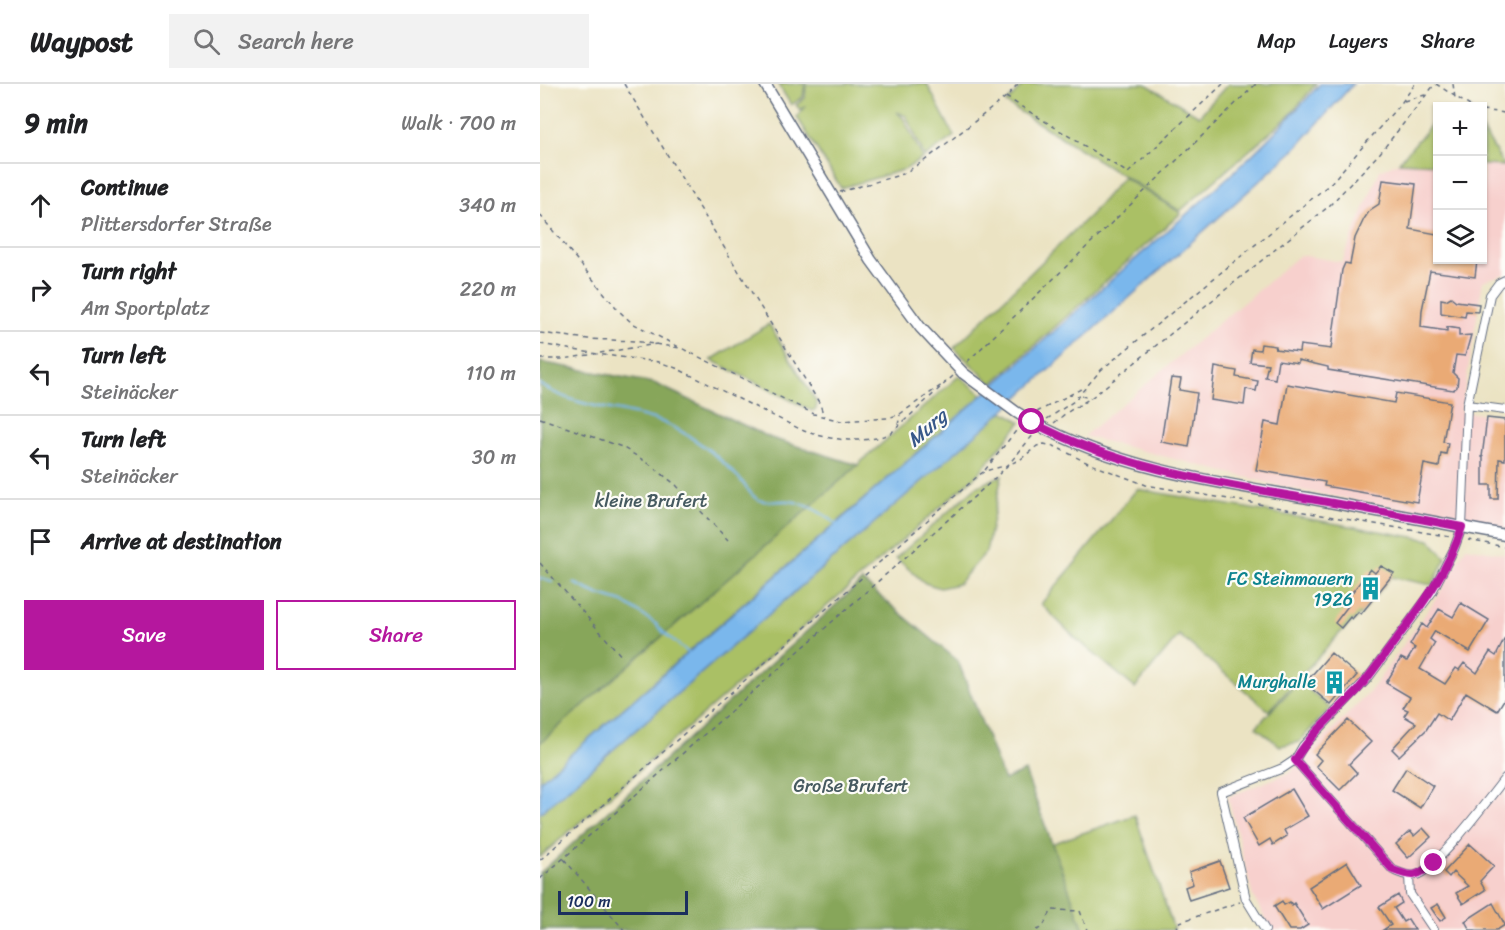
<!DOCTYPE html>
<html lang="en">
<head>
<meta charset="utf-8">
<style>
	:root { --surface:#fff; --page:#f2f2f2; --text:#202124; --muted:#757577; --line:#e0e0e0; --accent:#b5179e }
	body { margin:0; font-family:Sriracha,sans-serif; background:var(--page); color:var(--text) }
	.controls { position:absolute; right:18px; top:18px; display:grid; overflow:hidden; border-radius:0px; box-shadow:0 2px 4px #0004 }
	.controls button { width:54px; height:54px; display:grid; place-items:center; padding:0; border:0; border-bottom:2px solid var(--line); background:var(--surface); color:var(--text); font:30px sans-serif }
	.scale { position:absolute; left:18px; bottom:15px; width:130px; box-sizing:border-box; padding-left:6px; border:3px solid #1b2f5e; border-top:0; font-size:16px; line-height:21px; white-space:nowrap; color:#1b2f5e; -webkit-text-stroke:4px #fdfcf7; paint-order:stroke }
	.stop { position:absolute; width:18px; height:18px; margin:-14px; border:4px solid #b5179e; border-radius:50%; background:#fff }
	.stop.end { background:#b5179e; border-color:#fff; box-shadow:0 2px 6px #0008 }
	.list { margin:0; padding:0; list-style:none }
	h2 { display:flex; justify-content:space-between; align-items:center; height:78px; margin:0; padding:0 24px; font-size:26px }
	h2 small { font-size:20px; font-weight:400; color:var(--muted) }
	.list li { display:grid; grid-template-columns:39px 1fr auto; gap:18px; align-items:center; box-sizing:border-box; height:84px; padding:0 24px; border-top:2px solid var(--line) }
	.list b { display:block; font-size:22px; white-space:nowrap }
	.list p { margin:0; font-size:20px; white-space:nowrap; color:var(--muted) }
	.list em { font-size:20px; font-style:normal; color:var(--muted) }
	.actions { display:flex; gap:12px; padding:18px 24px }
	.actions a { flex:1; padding:14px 0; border:2px solid var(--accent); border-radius:0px; text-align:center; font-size:21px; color:var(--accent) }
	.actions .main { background:var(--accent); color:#fff }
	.icon { flex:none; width:33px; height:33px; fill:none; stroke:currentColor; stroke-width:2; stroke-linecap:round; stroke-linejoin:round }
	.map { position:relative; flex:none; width:965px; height:846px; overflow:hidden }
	header { display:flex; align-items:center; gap:36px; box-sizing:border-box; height:84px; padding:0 30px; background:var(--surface); border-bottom:2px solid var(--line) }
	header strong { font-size:28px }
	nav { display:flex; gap:33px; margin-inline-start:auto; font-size:21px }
	.search { width:420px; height:54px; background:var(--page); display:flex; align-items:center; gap:15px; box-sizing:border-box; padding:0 21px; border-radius:0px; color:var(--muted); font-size:22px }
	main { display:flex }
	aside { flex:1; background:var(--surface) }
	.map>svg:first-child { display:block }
</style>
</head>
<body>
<header>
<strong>Waypost</strong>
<div class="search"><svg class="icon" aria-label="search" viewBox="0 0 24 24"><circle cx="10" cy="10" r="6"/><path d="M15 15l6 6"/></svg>Search here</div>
<nav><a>Map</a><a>Layers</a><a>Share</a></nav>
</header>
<main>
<aside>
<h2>9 min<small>Walk · 700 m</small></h2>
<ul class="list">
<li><svg class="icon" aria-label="ahead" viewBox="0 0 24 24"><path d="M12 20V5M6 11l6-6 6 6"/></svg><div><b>Continue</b><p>Plittersdorfer Straße</p></div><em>340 m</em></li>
<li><svg class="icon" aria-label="right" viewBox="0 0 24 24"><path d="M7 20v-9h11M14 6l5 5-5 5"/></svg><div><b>Turn right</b><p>Am Sportplatz</p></div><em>220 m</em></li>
<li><svg class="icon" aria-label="left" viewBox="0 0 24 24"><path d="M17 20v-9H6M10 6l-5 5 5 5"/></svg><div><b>Turn left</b><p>Steinäcker</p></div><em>110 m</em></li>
<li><svg class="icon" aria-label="left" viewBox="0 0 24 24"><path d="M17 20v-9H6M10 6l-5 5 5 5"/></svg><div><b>Turn left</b><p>Steinäcker</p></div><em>30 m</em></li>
<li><svg class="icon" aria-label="arrive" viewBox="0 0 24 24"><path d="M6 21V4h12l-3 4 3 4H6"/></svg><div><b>Arrive at destination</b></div></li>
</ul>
<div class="actions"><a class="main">Save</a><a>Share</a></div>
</aside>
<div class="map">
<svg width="965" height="846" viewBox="0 0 965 846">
	<rect width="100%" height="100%" fill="#fdfcf7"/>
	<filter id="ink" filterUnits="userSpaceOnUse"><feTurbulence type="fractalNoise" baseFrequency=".0167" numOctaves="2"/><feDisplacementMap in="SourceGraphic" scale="12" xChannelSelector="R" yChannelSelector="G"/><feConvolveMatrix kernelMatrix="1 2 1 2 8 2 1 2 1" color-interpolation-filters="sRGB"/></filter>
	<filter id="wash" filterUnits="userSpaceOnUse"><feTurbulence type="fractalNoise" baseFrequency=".008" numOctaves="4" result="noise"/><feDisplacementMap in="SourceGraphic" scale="24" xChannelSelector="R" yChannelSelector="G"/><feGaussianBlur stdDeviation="1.35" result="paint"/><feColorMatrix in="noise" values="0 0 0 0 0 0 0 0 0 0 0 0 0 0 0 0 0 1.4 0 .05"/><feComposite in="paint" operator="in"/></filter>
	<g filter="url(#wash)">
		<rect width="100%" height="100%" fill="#ebe3c3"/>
		<!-- built -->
		<path fill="#f7d0cd" d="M859,78L897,80L898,176H942L943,81L965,82V190L943,197L921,328L965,332V445L744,403L544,352L760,171L802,178L840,86Z
			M926,463L965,470V846H732L713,813L688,713L751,688L832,605L898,512Z"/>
		<!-- green -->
		<path fill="#aac065" stroke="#627862" stroke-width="1.5" d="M238,0H265L263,13L251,21Z
			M266,0H387L414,52L385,73L366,32L357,28L364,35L383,74L366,85L301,104L257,33L266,22L260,26L256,21L265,14Z
			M484,0H606L659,32L688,0H776L750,31L640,127L466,19Z
			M897,34V80L859,78Z
			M943,46L964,82L943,81Z
			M583,93L641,129L452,300L414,264L551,130Z
			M229,240L277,319L276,325L272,327L171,276Z
			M419,292L443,311L0,697V659Z
			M463,327L481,338L438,390L0,773V729Z
			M462,391L446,468L418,500L400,504L385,499L356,474L436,403Z
			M597,405L890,456L906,474L892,501L851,493L821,530L800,549L729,627L639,551L595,604L534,553L501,520Z
			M759,597L790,624L759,658L740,662L716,643Z
			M595,731L634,846H544L511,760Z"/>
		<!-- forest -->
		<path fill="#87a65a" stroke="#516a5c" stroke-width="1.5" d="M0,278L114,299L231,354L318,381L0,659Z
			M322,497L418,577L464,696L485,687L544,846H0V789Z"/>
		<!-- water -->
		<path fill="#7ab7ec" stroke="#4a73a5" stroke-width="1.5" d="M780,0H813L753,67L686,127L463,327L0,729V697C180,541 361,385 538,226C619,152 708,83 780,0Z"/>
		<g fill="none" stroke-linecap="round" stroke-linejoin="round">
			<!-- stream -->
			<path stroke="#7ab7ec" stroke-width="2" d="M0,300C35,325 82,323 122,338C150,350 175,369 196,391C203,397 209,410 217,415C226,420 239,416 249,417C266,419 285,430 298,441
				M0,494L12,498
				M34,499L57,510L83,518L116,540L124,549L150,570"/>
		</g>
		<g id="blocks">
			<!-- building -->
			<path fill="#eaaa75" d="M843,96L876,100L870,145L897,150V176H937L935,193L890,187L882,226L881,243L907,247V243L919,245V252L931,251L925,272L916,271L913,289L918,294L917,303L913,306L788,286V283L758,276V279L738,276L735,295L725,293L728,280L710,278L712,265L720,266L721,260L736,262L735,265L759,268L760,261L791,265L802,186L805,179L810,180L815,154L824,135L830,126L839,120Z
				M911,213L916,217L939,220L938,228L926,227L925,233L901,229V215L906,216Z
				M675,283L697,287L696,293L718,297L716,307L706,305L704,321L671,316Z
				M631,294L641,295L639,306L657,309L649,363L621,358Z
				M747,300L854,319L856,309L910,318L903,358L908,359L906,370L901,369L899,383L884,380L877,418L784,402L785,398L716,386L725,338L740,341Z
				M947,334L965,336V376L959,375L958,415H951V401H943V373H942Z
				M841,482L854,489L821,530L818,528L812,535L810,533L801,544L795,539L808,522L809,517L807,515L830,485L835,489Z
				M921,519L949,536L930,568L895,547L890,555L895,559L880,585L905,600L916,584L919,586L924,579L937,589L950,568L956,572L965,554V614L957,627L926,608L909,637L897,629L886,646L859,672L852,665L876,639L864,632L868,626L863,624L870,613L846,599L861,574L867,577L875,564L870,561L882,540L887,544L899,525L913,533Z
				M791,569L817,591L791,621L765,599Z
				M808,636L831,658L809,680L817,689L800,706L776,682L781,676L775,670Z
				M866,684L893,702L880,724L852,706Z
				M752,705L768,732L744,746L747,752L733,761L730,755L719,762L703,734Z
				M883,744L891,753L868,774L856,760L870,747L874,752Z
				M930,760L954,782L940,797L945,806L923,820L916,809L928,802L913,788L909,793L904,788Z
				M680,777L689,803L649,816L645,803L653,800L649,788Z
				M807,778L821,801L783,825L769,803Z
				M858,811L862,819L854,824L863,838L868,835L875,846H843L851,841L839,823Z
				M742,817L744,821L750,818L752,821L754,819L768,841L760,846H749L734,822Z
				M953,819L965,841L957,846H930L925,837Z
				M898,820L906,833L900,837L891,824Z"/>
		</g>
	</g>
	<g filter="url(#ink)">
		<use href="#blocks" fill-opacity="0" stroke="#646e81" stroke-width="1.5"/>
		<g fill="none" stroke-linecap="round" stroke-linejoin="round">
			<defs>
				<path id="minor" d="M927,321L965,326
					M755,676L853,786C860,789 868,793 876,791C895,787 950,713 965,694
					M869,792L870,810L894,846
					M725,846L706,815L681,708L743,684L755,676L763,662L828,594L892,508L914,465L922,443L927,321L950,211L959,199L965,196"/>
				<path id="secondary" d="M225,0L331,176L380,243L423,289
					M492,338C577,384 673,398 768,414C833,426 899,439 965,451"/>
			</defs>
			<!-- minor casing -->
			<use href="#minor" stroke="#646e81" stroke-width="10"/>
			<!-- secondary casing -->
			<use href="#secondary" stroke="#646e81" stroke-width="13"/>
			<!-- path -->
			<path stroke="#646e81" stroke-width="1.5" stroke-dasharray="4.5 4.5" stroke-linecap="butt" d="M84,0L280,320L284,333
				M896,0L930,22
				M913,0L915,14
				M466,13L588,89L683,0
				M864,17L885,11
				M942,26L965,29
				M300,108L363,90L384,77L466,13L478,0
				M0,131L79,227L92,239L139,263
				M0,249L48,255L94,257L141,264L274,330L301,337L348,334L360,330L406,298
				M0,260L57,270L119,278L136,284L264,347C290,356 325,361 351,349L413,292
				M60,269L117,260
				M0,275H23L55,270
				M427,278L716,0
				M541,312L551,314
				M497,328L543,304
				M0,334L82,363L108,379L136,401L188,456
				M507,335L534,317L561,286L790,100L862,18L875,0
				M514,339L526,329L551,314L788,123L840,69L895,0
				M358,341L360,331
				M445,386L479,343
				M928,456L965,463
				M0,479L83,574
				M24,775L84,846
				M0,776L439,391L445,387L468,381L494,350
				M0,795L452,397L468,381L481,375L497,362L504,360L514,362L548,379L606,401L911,453
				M497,846L502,844L512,826L540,827L547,846
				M638,846L637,839L700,818"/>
			<!-- minor -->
			<use href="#minor" stroke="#fff" stroke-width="8"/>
			<!-- secondary -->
			<use href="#secondary" stroke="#fff" stroke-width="10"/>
			<defs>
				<path id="secondary-bridge" d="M423,289L476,328L492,338"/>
			</defs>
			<!-- secondary-bridge casing -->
			<use href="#secondary-bridge" stroke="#646e81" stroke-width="13" stroke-linecap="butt"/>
			<!-- secondary-bridge -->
			<use href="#secondary-bridge" stroke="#fff" stroke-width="10"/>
		</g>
	</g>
	<g fill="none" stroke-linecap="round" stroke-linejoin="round" filter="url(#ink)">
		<!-- route -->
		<path stroke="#b5179e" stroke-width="8" d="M492,338C576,383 671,398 764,414C817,423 870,433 922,443C908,488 880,524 852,561C840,577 829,593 816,608C794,630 771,650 755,676L853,786C874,794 876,793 894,779"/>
	</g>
	<!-- icons -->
	<defs>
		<symbol id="building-bare" viewBox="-9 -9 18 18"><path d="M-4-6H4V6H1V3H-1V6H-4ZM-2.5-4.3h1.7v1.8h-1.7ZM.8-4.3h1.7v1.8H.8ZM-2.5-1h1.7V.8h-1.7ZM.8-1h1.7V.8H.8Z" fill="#0f9aa8" stroke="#fdfcf7" stroke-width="2.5" paint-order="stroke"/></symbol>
	</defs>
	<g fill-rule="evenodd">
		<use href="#building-bare" x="814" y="488" width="33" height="33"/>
		<use href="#building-bare" x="778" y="582" width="33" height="33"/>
	</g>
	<g text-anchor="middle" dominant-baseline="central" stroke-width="4.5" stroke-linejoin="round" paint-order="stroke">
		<!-- park labels -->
		<g font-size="18" fill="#465a60" stroke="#fdfcf7">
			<text x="111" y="417">kleine Brufert</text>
			<text x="311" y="702">Große Brufert</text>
		</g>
		<!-- culture labels -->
		<g font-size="18" fill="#0d838f" stroke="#fdfcf7" text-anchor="end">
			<text x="813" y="495">FC Steinmauern<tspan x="813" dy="21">1926</tspan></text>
			<text x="776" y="598">Murghalle</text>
		</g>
		<!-- water labels -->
		<g font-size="20" font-style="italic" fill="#385889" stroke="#fdfcf7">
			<text transform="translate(387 344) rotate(-41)">Murg</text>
		</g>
	</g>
</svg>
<div class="controls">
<button>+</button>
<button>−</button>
<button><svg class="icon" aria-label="layers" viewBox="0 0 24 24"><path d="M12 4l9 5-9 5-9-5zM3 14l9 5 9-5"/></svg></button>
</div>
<div class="scale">100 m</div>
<div class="stop" style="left:492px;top:338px"></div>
<div class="stop end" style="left:894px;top:779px"></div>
</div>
</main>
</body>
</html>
